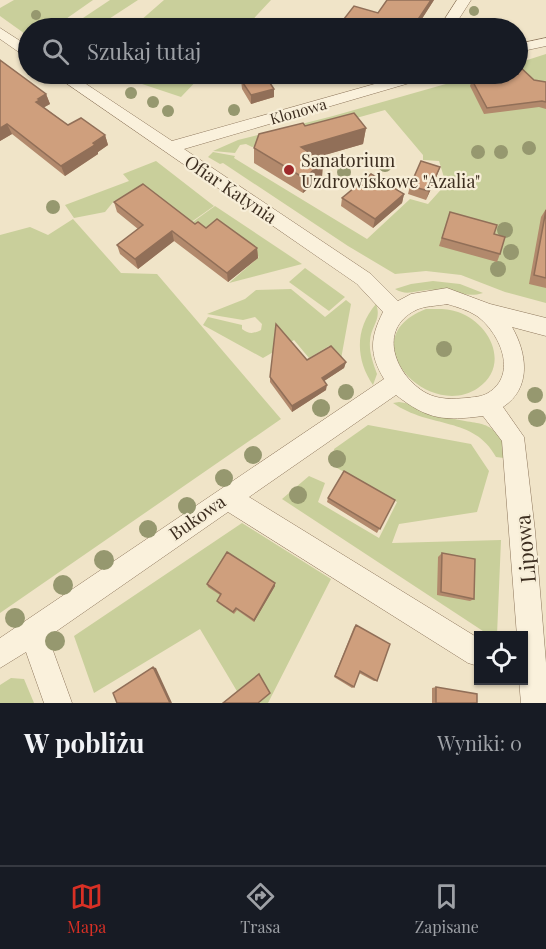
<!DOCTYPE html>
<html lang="pl">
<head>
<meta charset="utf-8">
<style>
	:root { --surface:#171b24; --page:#20242c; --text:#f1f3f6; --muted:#9ea1a6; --line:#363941; --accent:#d93025 }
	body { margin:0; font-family:"Playfair Display",serif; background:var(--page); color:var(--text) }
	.controls { position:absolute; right:18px; bottom:18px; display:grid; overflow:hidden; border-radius:0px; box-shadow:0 2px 4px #0004 }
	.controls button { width:54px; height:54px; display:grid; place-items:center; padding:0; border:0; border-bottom:2px solid var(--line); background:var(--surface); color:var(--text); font:30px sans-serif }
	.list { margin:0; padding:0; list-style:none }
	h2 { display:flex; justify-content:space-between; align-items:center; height:78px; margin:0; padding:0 24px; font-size:26px }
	h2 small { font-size:20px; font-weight:400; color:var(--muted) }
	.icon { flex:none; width:33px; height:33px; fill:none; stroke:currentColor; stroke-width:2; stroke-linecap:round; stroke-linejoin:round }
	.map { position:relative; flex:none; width:546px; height:703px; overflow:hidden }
	.search { position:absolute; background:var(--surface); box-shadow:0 2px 4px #0004; left:18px; right:18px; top:18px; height:66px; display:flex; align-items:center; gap:15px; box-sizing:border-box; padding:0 21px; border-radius:33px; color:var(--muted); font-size:22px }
	.sheet { height:162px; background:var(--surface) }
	nav { display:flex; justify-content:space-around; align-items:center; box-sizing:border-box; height:84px; border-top:2px solid var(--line); background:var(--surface); font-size:16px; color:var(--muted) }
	nav a { display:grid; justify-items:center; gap:3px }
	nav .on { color:var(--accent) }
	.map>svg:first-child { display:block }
</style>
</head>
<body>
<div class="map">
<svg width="546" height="703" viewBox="0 0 546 703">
	<rect width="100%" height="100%" fill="#f0e4c8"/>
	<!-- green -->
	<path fill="#c9cf9b" d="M14,0H93L53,28H28V36L0,16V8Z
		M110,0H138L95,28H68Z
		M164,0H271L245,28H132Z
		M546,54V303L505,292L461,275L426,271L395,274L348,246L223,163L220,164L208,157L213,152L235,156L234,158L367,239L410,199L428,204L446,184L439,161L423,160V155L385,110L252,147L246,144L240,145L235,153L213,151L238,140L333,116L481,74H518V63Z
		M112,74H203L181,97Z
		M156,161L214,206L187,225L140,189L114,201L105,212L74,218L65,205L129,181L123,174Z
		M215,206L302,264L229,283L259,257L212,224L200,231L190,224Z
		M73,219L121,273L157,274L281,419L0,613V235L30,227L48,235Z
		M305,268L345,297L329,311L289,282Z
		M433,281L460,284L483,293C465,299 446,288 427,290C415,291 406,296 395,289L411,284Z
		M291,289L325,317L346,300L351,304L341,359L329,346L309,358L294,340L263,358L203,325L208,317L242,325V329C249,334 253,334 261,330L262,324L255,317L243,320L207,314L245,299L256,290Z
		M376,304C382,320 371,325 370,341C369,352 373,363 377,374L373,385C355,359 355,328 376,304Z
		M426,309C437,309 447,308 458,312C490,323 511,365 478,388C428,422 349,338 426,309Z
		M399,402C415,404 429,411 444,416C482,428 493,414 511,459L496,457C474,416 430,429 393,403Z
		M368,425L471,444L489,471L477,512L399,524L392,543L501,540L497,635H489L282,499L309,476L325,483L318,502L379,538L397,502L337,468L334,449Z
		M242,523L331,579L268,703H244L200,629L94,693L74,636Z
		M11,678L24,679L34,703H0V685Z"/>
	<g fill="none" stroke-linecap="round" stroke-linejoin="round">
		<defs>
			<path id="street" d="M457,0H471L453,28H439Z
				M0,28L28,46V56L23,55L0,39Z
				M546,38V46L518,52V44Z
				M53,74H71L172,141L410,74H432L430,77L184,149L371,274L398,301L411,294L447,288L490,304L546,318V336L512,327C527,353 532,388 503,407L524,437L535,531L546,663V703H521L519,680H524V636H517L502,441L483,416C444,421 428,420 396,395L249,497L478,638V666L468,663L228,512L48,637L72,703H44L26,652L0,668V638L384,379C369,354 370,338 383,312L357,284ZM447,304C457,307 468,310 477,316C499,332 519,374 488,393C481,397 474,397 466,398C453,399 439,400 426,393C396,376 376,330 416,310C424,306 437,306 447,304Z"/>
		</defs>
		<!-- street casing -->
		<use href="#street" stroke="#8d765c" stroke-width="1"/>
		<!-- street -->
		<use href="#street" fill="#faf1dc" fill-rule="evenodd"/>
	</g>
	<!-- trees -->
	<g fill="#96986f">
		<circle cx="474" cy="11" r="5"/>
		<circle cx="36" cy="15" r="5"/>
		<circle cx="131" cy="93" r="6"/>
		<circle cx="153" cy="102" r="6"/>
		<circle cx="234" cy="110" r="6"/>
		<circle cx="168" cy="111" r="6"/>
		<circle cx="529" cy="148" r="7"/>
		<circle cx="478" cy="152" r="7"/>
		<circle cx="501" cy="152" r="7"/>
		<circle cx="385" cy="165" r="7"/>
		<circle cx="344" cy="172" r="7"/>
		<circle cx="53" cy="207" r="7"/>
		<circle cx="505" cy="230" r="8"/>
		<circle cx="511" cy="252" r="8"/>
		<circle cx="498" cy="269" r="8"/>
		<circle cx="444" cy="349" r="8"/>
		<circle cx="346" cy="392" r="8"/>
		<circle cx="535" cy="395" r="8"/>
		<circle cx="321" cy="408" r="9"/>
		<circle cx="537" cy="418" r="9"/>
		<circle cx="253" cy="455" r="9"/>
		<circle cx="337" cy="459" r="9"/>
		<circle cx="224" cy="478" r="9"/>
		<circle cx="298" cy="495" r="9"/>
		<circle cx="187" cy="506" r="9"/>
		<circle cx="148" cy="529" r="9"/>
		<circle cx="104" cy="560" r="10"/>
		<circle cx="63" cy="585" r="10"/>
		<circle cx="15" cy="618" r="10"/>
		<circle cx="55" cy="641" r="10"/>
	</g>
	<!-- wall -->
	<path fill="#b2896c" d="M434,0L416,28L407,27V28H324H337L378,13Z
		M0,60L46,94L50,104L44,107L68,125L105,135L108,145L98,152V154L65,176L12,134L0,141Z
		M313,74H362L339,80L335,75L317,79Z
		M241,80L274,97L251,104L242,89Z
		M472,80H534L546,82V109L539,107L484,114L470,86Z
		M305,126L366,128L363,144L317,157L323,162L322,177L303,193L254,163V148Z
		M440,167L437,175L426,200L408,194L410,186Z
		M404,194L402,203L373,228L341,206L342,198Z
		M114,202L195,224L257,248L258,258L228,282L174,241L138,269L120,254L117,245L138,229L117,212Z
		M546,209V288L529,284L541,217Z
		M450,212L500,254L497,262L439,246Z
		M307,360L346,362L344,368L324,381L326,390L292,412L270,382V377Z
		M328,498L395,500L377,533L327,502Z
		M442,553L474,599L470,601L437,595L438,557Z
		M275,583V586L254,622L237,610L234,614L218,603L217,601L220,595L208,587L207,584Z
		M356,625L377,681H374L359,673L354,687L352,688L334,677L354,627Z
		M436,687L477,703H432V688Z"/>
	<!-- shaded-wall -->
	<path fill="#916f58" d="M431,0H434L416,28L417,21Z
		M409,19L407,28H402Z
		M318,74H335V75L317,79Z
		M340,74H362L339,80Z
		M274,89V97L251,104V95Z
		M46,94L50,104L43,108L36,102L38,99Z
		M7,124L12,134L0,141V128Z
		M366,128L363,144L301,162V147Z
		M105,135L108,145L98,152V154L65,176L61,166Z
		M323,162L322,177L303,193L304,178Z
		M440,167L437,175L426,200L429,191Z
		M404,194L402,203L373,228L375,219Z
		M172,231L174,241L138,269L135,259Z
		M257,248L258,258L228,282L227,273Z
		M346,362L344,368L321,383L322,378Z
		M327,385L326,390L292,412V406Z
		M275,583V586L254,622V620Z
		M153,667L156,668L172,703H170Z"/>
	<!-- building -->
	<path fill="#cf9f7d" stroke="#916f58" stroke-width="1.5" d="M387,0H431L417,21L409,19L402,28H324L327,25L337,28L354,6L378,13Z
		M0,60L46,94L38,99L40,100L36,102L68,125L81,118L105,135L93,143L95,145L61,166L7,124L0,128Z
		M519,66L534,80L546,82V102L542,101L487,108L472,80L494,74H518V67Z
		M264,74L274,89L251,95L241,80Z
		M354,113L366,128L301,147L323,162L304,178L254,148L259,134L303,123L305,126Z
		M421,161L440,167L429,191L410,186Z
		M371,174L404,194L375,219L342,198Z
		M143,184L195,224L198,222L206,228L217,219L257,248L227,273L172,231L135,259L117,245L143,225L114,202Z
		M546,210V278L534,275Z
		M450,212L497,225L494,234L505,237L500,254L442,238Z
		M276,324L307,360L331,346L346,362L322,378L327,385L292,406L270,377Z
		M344,471L395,500L380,529L328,498Z
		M227,552L275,583L254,620L236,608L233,612L217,601L221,594L207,584Z
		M442,553L475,559L474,599L441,592Z
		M356,625L390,644L377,681L360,671L354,687L335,676Z
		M153,667L170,703H117L113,693Z
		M259,674L270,693L258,703H223Z
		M436,687L477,694V703H436Z"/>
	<!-- markers -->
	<circle fill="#9e2a2b" stroke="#f7eed8" stroke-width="2" cx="289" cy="170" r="6"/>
	<g text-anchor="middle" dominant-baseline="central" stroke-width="4.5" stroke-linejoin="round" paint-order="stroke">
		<!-- far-street labels -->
		<g font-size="15" fill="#3d2e20" stroke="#f7eed8">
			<text transform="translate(298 111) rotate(-16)">Klonowa</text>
		</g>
		<!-- poi labels -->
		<g font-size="18" fill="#3d2e20" stroke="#f7eed8" text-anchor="start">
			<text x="301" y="160">Sanatorium<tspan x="301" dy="21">Uzdrowiskowe "Azalia"</tspan></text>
		</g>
		<!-- street labels -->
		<g font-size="18" fill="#3d2e20" stroke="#f7eed8">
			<text transform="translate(231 189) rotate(34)">Ofiar Katynia</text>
			<text transform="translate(197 517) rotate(-35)">Bukowa</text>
		</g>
		<!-- near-street labels -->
		<g font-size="21" fill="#3d2e20" stroke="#f7eed8">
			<text transform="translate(524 549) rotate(-95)">Lipowa</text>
		</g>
	</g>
</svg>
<div class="controls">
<button><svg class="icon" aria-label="locate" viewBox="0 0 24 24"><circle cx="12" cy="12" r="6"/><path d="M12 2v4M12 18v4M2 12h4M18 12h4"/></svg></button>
</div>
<div class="search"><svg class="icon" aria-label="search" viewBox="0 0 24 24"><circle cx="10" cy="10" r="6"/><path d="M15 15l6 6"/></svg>Szukaj tutaj</div>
</div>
<section class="sheet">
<h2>W pobliżu<small>Wyniki: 0</small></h2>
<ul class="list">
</ul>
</section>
<nav>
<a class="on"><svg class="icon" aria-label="map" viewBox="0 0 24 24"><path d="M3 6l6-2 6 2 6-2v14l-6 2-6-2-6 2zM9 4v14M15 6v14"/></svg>Mapa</a>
<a><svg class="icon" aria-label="directions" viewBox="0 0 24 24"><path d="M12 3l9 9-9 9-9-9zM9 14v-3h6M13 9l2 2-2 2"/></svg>Trasa</a>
<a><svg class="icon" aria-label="saved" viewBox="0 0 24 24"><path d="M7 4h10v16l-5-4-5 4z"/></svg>Zapisane</a>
</nav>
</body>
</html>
